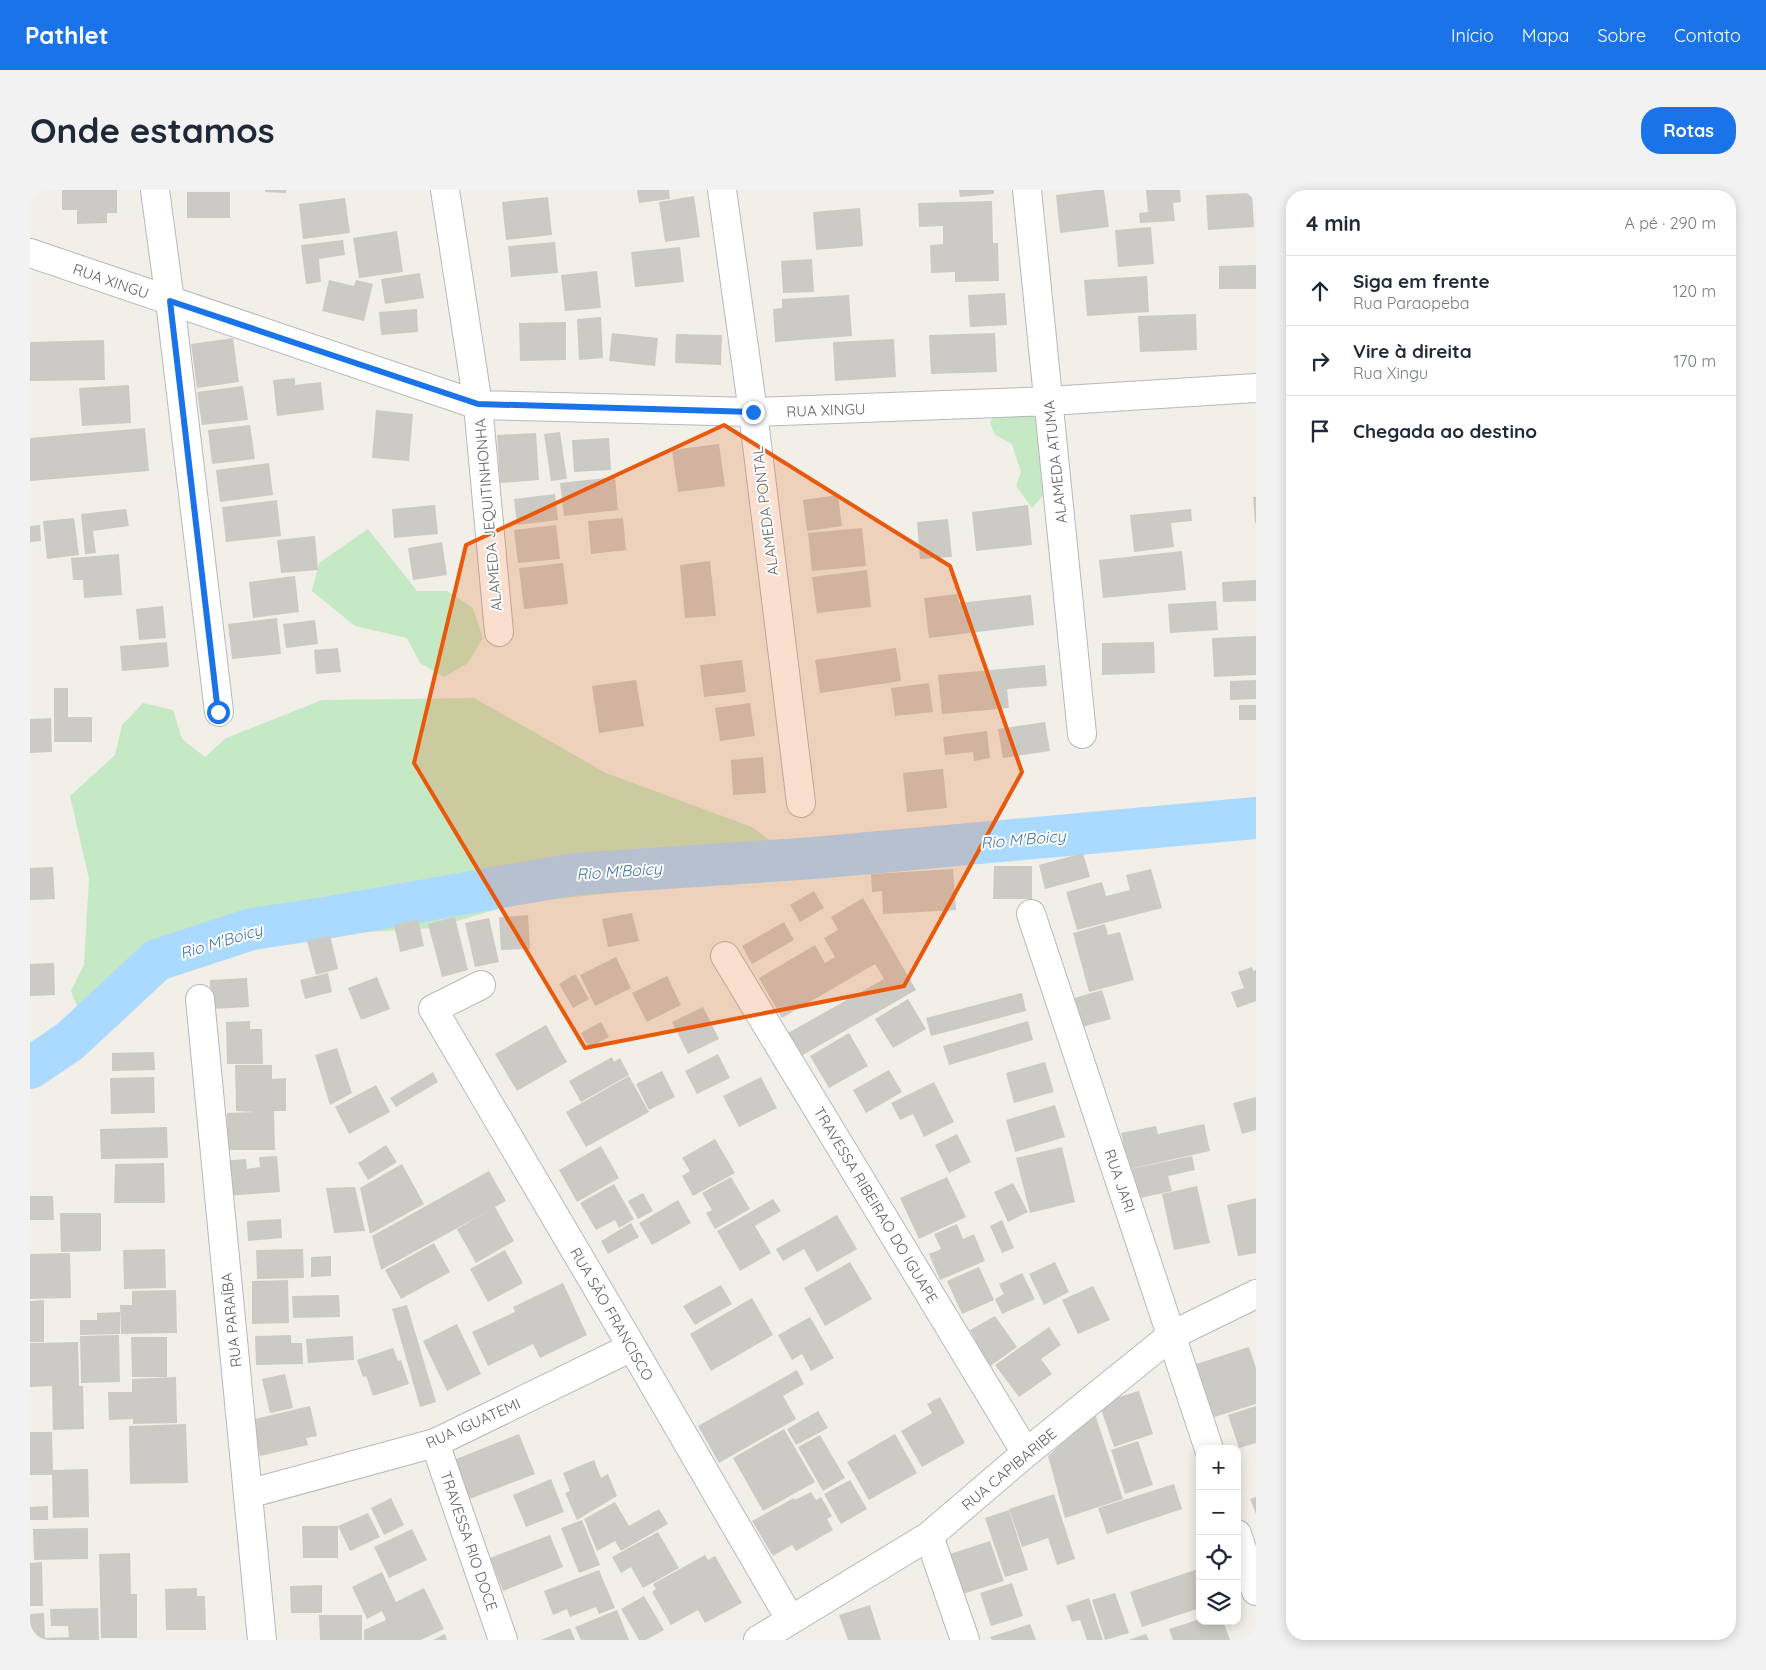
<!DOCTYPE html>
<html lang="pt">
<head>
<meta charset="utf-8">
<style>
	:root { --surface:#fff; --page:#f2f2f3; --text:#1f2937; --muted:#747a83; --line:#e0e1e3; --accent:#1a73e8 }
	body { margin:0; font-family:Quicksand,sans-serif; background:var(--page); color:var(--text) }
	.controls { position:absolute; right:15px; bottom:15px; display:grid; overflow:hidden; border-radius:10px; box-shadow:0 2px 12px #0003 }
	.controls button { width:45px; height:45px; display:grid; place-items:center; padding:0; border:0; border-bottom:1px solid var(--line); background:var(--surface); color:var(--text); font:25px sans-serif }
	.stop { position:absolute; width:15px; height:15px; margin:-11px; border:4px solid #1a73e8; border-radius:50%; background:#fff }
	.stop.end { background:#1a73e8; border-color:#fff; box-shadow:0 1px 5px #0008 }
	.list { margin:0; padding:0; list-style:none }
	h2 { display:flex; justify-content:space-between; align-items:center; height:65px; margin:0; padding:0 20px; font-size:21px }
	h2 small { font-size:16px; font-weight:400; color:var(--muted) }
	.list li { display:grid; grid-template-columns:32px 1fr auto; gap:15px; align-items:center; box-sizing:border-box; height:70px; padding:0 20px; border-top:1px solid var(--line) }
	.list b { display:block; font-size:19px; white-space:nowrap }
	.list p { margin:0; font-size:16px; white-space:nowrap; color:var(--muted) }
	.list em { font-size:16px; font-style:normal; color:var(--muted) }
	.icon { flex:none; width:28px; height:28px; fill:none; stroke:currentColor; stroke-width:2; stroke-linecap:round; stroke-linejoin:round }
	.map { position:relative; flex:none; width:1226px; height:1450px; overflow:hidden; border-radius:20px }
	header { display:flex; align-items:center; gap:30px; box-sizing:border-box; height:70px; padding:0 25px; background:var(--accent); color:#fff }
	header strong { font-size:24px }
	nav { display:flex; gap:28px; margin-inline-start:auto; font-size:18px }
	.intro { display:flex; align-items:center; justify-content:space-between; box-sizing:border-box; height:120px; padding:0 30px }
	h1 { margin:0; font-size:35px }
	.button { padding:12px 22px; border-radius:20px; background:var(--accent); color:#fff; font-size:18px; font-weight:700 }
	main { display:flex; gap:30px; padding:0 30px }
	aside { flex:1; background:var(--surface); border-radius:20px; box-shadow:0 2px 12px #0003 }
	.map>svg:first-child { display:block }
</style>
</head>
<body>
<header>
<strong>Pathlet</strong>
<nav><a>Início</a><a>Mapa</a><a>Sobre</a><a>Contato</a></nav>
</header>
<div class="intro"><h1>Onde estamos</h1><a class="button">Rotas</a></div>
<main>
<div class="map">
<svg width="1226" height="1450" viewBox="0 0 1226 1450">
	<rect width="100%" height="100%" fill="#f1efe8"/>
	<!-- green -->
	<path fill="#c5e8c5" d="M990,216L1009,231L1019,299L1002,318L986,296L991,282L982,254L965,245L960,232L967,222Z
		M338,339L387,401H417L443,418L453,448L438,473L414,487L390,473L377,448L325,436L282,401L289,373Z
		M444,508L576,583L722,637L746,655L742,685L489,713L403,738L200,751L148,774L106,815L51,826L41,801L54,775L59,689L40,606L85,565L92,535L113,513L143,520L152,549L175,567L196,548L292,510Z"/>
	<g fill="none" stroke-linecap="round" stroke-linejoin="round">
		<!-- river -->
		<path stroke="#aadaff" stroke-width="42" d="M0,878L40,851L127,770L222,739L295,728L545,684L784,668L1226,628"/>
	</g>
	<!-- building -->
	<path fill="#cccac5" d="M32,0H87V23H77V33L47,34V20H32Z
		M235,0H256V3L235,2Z
		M607,0H639L640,9L609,13Z
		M929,0H964V4L930,7Z
		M1066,0H1074L1079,37L1030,43L1026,5Z
		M1116,0H1150L1151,12L1143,13L1145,31L1110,33L1109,23L1118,22Z
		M157,2H200V28H157Z
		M1222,3L1224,37L1178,40L1176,5Z
		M664,6L670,47L635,52L629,12Z
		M518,7L522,45L476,50L472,12Z
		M315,8L320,43L273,49L269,14Z
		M962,11L963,53H968L969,91L925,92V82L901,83L900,55L913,54V36L889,37L888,13Z
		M830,18L833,56L786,60L783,22Z
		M1121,37L1124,74L1088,77L1085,40Z
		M367,41L373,82L329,88L323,48Z
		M313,50L315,65L289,69L291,92L276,94L271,55Z
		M525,52L528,83L481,87L478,56Z
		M650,57L654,92L605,97L601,62Z
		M782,69L784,102L753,103L751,71Z
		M1226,75V99H1189V76Z
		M567,81L571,118L535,121L531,85Z
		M390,83L394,108L355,114L351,89Z
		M1117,86L1119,122L1057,126L1054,90Z
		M299,90L324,96L326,90L343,94L334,131L292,121Z
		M975,103L977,135L940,137L938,105Z
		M819,105L822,146L745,152L743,119L752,118V109Z
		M387,119L388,142L351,145L349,122Z
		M1166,124L1167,160L1110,162L1108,126Z
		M571,127L573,168L549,170L547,129Z
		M536,132V170L490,171L489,133Z
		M582,143L628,148L625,176L579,171Z
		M965,143L967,182L901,184L899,145Z
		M646,144L692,145L691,175L645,173Z
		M203,148L209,192L167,198L161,154Z
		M864,149L866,187L805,191L803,152Z
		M74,150L75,190L0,191V152Z
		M265,188V195L291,192L294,220L247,226L243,190Z
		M99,195L101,233L52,236L49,198Z
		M213,196L218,230L172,235L167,202Z
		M346,220L383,224L379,271L342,268Z
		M220,235L225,269L182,274L178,240Z
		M115,238L119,281L0,291V248Z
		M530,242L537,289L521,291L514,244Z
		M506,243L509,290L470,293L467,245Z
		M579,248L581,280L544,282L542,250Z
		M689,254L695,296L648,302L642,260Z
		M239,273L243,305L190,312L186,280Z
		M585,287L588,320L534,326L530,293Z
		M525,304L528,330L487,335L484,309Z
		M808,305L812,336L777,341L773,310Z
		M1223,307H1226V333H1225Z
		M247,310L251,346L196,352L192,317Z
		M405,315L408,344L364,348L362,319Z
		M998,315L1002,355L946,361L942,322Z
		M96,319L99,336L63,341L66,363L55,364L51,324Z
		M1161,319L1162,331L1141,333L1144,357L1104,362L1100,325Z
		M44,328L49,365L17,369L13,331Z
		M593,328L596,360L561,364L558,331Z
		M918,329L922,367L890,369L887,332Z
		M10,335L11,351L0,352V336Z
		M526,335L530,369L488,373L484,340Z
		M832,338L836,376L782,381L778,343Z
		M285,346L288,380L251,383L247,350Z
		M412,352L417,385L383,390L378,358Z
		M1152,361L1156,400L1073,408L1069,370Z
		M89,364L92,405L54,408L53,390H43L41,368Z
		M680,371L686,426L655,428L650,375Z
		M533,373L538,414L494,419L489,378Z
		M837,380L841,417L787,423L782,387Z
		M265,386L269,422L223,428L219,392Z
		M1226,390V411L1193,412L1192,392Z
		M928,404L929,413L1001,405L1004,435L899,448L894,408Z
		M1186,411L1188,440L1140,443L1138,414Z
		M133,416L136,448L109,450L106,419Z
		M247,428L251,464L202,469L198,434Z
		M285,430L288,454L256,458L253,434Z
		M1226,446V485L1184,487L1182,448Z
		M137,452L139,477L92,481L90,456Z
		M1124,452L1125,483L1072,485V453Z
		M308,458L311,482L286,484L284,460Z
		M866,458L871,491L790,503L785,470Z
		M712,470L716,502L674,507L670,475Z
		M1015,475L1017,496L977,499L979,518L912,524L908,485Z
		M606,490L614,536L569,543L562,496Z
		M1226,490V509L1200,510V491Z
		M899,493L903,522L865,526L861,498Z
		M24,498H38V527H62V552H24Z
		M720,513L725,546L690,551L685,518Z
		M1209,515H1226V530H1209Z
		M21,528L22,562L0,563V529Z
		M1015,532L1020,561L973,568L968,539Z
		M957,541L960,568L944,571L943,562L915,565L913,547Z
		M733,567L736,603L703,605L701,570Z
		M913,579L917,618L877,622L873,583Z
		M1053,663L1060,687L1015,699L1009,675Z
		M964,676H1002V709H963Z
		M23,677L25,709L0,710V678Z
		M923,679L926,720L853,724L852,701L842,702L841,684Z
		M1121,679L1132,718L1047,740L1036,702L1072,692L1076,706L1100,700L1096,685Z
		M784,701L794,718L770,732L760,715Z
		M833,708L886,800L771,866L758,843L854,789L845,774L752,828L729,788L785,755L795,773L805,767L794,748L808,740L801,727Z
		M602,723L609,751L578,757L572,729Z
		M498,725L500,759L471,760L469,727Z
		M425,727L438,780L412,787L398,734Z
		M459,728L469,772L445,777L435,733Z
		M388,729L394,756L370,762L364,735Z
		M754,732L764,750L722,774L712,756Z
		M1075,734L1078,745L1090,742L1104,790L1059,802L1043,743Z
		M300,745L308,779L286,785L277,751Z
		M586,767L601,798L565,816L550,785Z
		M24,773L25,805L0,806V774Z
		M1222,777L1223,781L1226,780V811L1207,818L1201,802L1214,798L1208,782Z
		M298,783L302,802L275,809L270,790Z
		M545,784L559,809L543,818L529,794Z
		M637,786L651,815L617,832L602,803Z
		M347,787L360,819L331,830L318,798Z
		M217,788L219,817L181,819L180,790Z
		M1072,800L1081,829L1052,837L1044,808Z
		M992,803L996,821L901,846L896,828Z
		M878,809L896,839L863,858L845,829Z
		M673,817L689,849L658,864L642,832Z
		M220,831V839H232L233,874H197L196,832Z
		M998,831L1003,850L919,875L913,856Z
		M571,832L579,847L559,858L551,843Z
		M516,835L537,872L487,901L465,864Z
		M819,843L838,876L799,898L780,866Z
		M307,858L322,903L300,915L285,865Z
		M124,862L125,880L82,881V863Z
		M688,864L700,888L667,904L655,881Z
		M582,867L584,872L590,868L599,885L551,912L539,891Z
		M1015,872L1024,902L984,913L976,883Z
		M205,875H242V889L256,888V921H244L245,960H198L197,923L226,922L206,921Z
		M859,880L872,902L836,923L823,900Z
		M632,881L645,907L619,920L606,894Z
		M403,882L408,892L366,917L360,908Z
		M599,886L619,922L556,957L536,922Z
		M124,887L125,923L81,924L80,888Z
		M731,887L747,918L709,937L693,906Z
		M904,892L924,932L894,947L883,924L870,930L861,913Z
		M346,895L360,922L319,944L305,917Z
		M1226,907V940L1212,944L1203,913Z
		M1025,915L1035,947L985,962L976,930Z
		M1174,934L1180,961L1099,979L1091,943L1126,936L1128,944Z
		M137,937L138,968L71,969L70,939Z
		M927,944L941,972L919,983L905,955Z
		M685,949L705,983L663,1006L652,986L660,981L652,968Z
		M356,955L367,972L338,990L328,973Z
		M571,956L589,988L547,1012L529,980Z
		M1032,957L1045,1012L1000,1023L986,968Z
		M247,966L250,1002L195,1006L193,971L216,969L217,979L230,977L229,967Z
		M1162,966L1165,980L1138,986L1142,1001L1106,1009L1100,979Z
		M134,973L135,1013H84L85,974Z
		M372,974L394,1014L340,1044L330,998Z
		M459,981L476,1011L465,1017L484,1051L446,1073L427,1039L460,1020L351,1080L342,1046Z
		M701,987L720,1019L685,1039L676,1023L682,1020L672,1003Z
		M917,987L936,1027L889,1049L870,1008Z
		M983,993L998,1022L978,1032L964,1002Z
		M584,994L604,1029L589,1038L585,1030L566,1040L550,1013Z
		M1167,996L1180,1053L1144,1060L1132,1004Z
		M325,997L335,1041L304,1043L296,998Z
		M613,1003L623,1021L608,1029L598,1011Z
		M0,1006H23L24,1030H0Z
		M1226,1008V1063L1208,1066L1197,1015Z
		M743,1009L751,1021L725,1036L741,1063L710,1081L687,1041Z
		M648,1010L661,1033L622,1055L609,1033Z
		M30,1023H71V1061L31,1062Z
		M807,1025L827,1059L787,1082L774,1059L753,1071L746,1059Z
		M251,1029L252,1048L218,1051L217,1031Z
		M972,1030L984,1058L972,1063L960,1036Z
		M601,1033L609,1047L578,1064L571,1051Z
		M927,1034L933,1049L944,1044L955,1071L910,1090L899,1064L911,1059L904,1044Z
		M404,1053L420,1082L371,1109L355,1080Z
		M135,1059L136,1098L94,1099L93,1060Z
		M273,1059L274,1088L227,1089L226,1060Z
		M475,1060L493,1093L458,1112L440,1079Z
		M40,1063L41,1108L0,1109V1064Z
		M301,1066V1086L281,1087V1067Z
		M820,1072L842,1109L795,1136L774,1098Z
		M1025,1072L1039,1102L1014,1115L999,1084Z
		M949,1077L964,1110L932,1124L917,1091Z
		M992,1083L1005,1109L972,1124L965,1109L974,1104L969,1094Z
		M258,1090L259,1133L222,1134V1091Z
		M533,1093L557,1145L510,1168L503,1154L458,1176L442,1142L485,1122L483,1117Z
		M691,1095L702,1114L665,1135L653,1116Z
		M1063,1096L1080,1130L1048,1144L1032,1110Z
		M146,1100L147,1143L91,1144L90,1115H102V1101Z
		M309,1105L310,1127L263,1128L262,1106Z
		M722,1108L743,1145L681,1181L660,1144Z
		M14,1110V1152H0V1111Z
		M377,1115L406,1212L390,1217L362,1119Z
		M90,1122V1144L50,1145V1130H67V1123Z
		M965,1126L987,1157L959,1177L940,1140Z
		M780,1127L804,1168L781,1181L772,1164L762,1170L748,1145Z
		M427,1134L451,1184L417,1201L393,1151Z
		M1019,1137L1031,1155L1011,1169L1022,1184L989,1207L965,1175Z
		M89,1145L90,1192L51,1193L50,1146Z
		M261,1145V1153H272L273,1174L226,1175L225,1146Z
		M323,1146L324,1170L278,1173L276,1149Z
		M101,1147H137V1187H102Z
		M48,1152L49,1196H53L54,1239L23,1240L22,1196L0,1197V1153Z
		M1219,1157L1226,1178V1214L1181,1228L1163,1175Z
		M363,1158L368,1171L371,1170L379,1194L343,1206L336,1186L333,1187L327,1170Z
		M767,1180L774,1194L753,1206L766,1229L689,1273L668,1236Z
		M255,1184L263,1218L240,1223L232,1189Z
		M146,1187L147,1233L103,1234V1229L79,1230L78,1202H102V1189Z
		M1109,1201L1123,1244L1084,1257L1069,1213Z
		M910,1207L935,1253L892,1277L871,1241L902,1223L897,1214Z
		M280,1216L287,1246L276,1248L278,1255L230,1266L221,1230Z
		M1226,1216V1253L1209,1258L1198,1225Z
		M788,1221L798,1238L766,1255L757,1239Z
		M1065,1224L1093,1309L1035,1328L1018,1266Z
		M156,1234L158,1293L100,1294L99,1236Z
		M754,1239L785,1292L733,1321L703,1268Z
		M0,1242H22L23,1280L58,1279L59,1327L23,1328L22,1285H0Z
		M489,1244L505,1284L437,1310L421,1271Z
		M865,1244L887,1283L839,1310L817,1272Z
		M790,1245L815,1288L793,1301L768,1257Z
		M1108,1251L1123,1295L1095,1304L1081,1260Z
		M564,1270L571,1288L578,1284L587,1306L547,1330L535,1303L540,1301L533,1283Z
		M521,1289L534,1322L496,1337L483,1305Z
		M820,1290L837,1319L811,1334L794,1304Z
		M1144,1294L1152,1319L1077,1344L1068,1318Z
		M781,1302L786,1310L791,1307L802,1326L797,1329L803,1340L766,1361L762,1355L743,1366L722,1331L764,1308L765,1310Z
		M1024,1304L1045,1369L1027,1375L1018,1348L992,1357L979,1319Z
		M1226,1307V1324L1220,1309Z
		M361,1308L374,1335L354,1345L341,1318Z
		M585,1312L599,1336L629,1319L638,1334L591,1361L585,1351L567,1361L554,1329Z
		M18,1316V1330H0V1317Z
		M979,1320L998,1380L975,1387L955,1328Z
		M338,1323L350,1347L320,1361L308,1336Z
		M552,1330L570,1375L549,1383L531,1338Z
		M272,1336H308V1368H273Z
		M58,1338V1369L4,1370L3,1339Z
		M382,1339L397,1370L359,1388L344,1357Z
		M628,1342L649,1378L613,1398L601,1377L591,1383L582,1367Z
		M520,1345L533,1377L473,1401L460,1368Z
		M960,1351L974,1391L933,1404L920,1364Z
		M100,1363L101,1404H107V1448H71L69,1364Z
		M675,1365L678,1370L685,1366L712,1413L675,1433L668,1420L641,1435L622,1402L626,1399L623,1394Z
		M12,1372L13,1416H0V1373Z
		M1168,1379L1170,1418L1112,1437L1100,1402Z
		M569,1380L585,1418L569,1424L566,1417L540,1427L537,1419L523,1425L514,1401Z
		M352,1382L366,1412L394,1398L414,1439L391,1450H334V1440L356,1430L352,1421L337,1429L322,1397Z
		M982,1393L993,1426L961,1436L950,1403Z
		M292,1395V1423H261L260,1396Z
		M167,1398V1406H175L176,1440H136L135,1399Z
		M1085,1403L1099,1443L1075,1450L1062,1410Z
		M614,1406L634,1440L616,1450H609L591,1419Z
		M1059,1408L1073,1450H1057L1050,1430L1042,1432L1036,1416Z
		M840,1415L851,1450H818L809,1425Z
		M68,1418L69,1450H0V1424L14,1423L15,1448L39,1447L38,1436H21L20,1419Z
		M587,1420L599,1450H551L545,1437Z
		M289,1425H332V1450H290Z
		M1170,1429V1431H1193L1200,1450H1143L1139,1439Z
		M1000,1434L1006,1450H962L960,1447Z
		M540,1438L545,1450H511Z
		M415,1444L417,1450H403Z
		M1116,1444L1119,1450H1098Z"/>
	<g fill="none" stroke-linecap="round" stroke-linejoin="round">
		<defs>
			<path id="minor" d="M125,0L140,111L189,522
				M415,0L448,215L469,442
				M692,0L723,222L771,613
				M997,0L1052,544
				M0,63L448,215L723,222L1019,211L1226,198
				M1001,724L1179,1259
				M695,766L996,1263
				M451,795L403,819L602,1157L760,1429
				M170,809L232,1450
				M405,1253L473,1450
				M218,1304L405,1253L602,1157
				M1207,1344L1226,1401
				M899,1346L935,1450
				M728,1450L899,1346L996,1263L1142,1145L1226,1104"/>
		</defs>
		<!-- minor casing -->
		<use href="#minor" stroke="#b5b8bc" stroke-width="30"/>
		<!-- minor -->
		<use href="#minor" stroke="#fff" stroke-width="28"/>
	</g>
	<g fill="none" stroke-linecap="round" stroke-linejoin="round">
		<!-- route -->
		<path stroke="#1a73e8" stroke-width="6" d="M188,522L140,111L448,214L723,222"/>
	</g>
	<!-- marked area -->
	<path fill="#e8590c" fill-opacity="0.2" stroke="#e8590c" stroke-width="4" stroke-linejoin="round" d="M694,235L920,376L992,582L874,796L555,858L384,573L436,355Z"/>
	<g text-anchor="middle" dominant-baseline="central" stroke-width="4" stroke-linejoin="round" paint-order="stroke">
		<!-- street labels -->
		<g font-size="15" fill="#5f6368" stroke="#fff">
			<text transform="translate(81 91) rotate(19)">RUA XINGU</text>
			<text transform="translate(796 220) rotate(-2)">RUA XINGU</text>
			<text transform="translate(1025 272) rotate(-96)">ALAMEDA ATUMA</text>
			<text transform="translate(735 321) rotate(-97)">ALAMEDA PONTAL</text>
			<text transform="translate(458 325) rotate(-95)">ALAMEDA JEQUITINHONHA</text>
			<text transform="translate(1090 991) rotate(71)">RUA JARI</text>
			<text transform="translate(846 1015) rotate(59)">TRAVESSA RIBEIRAO DO IGUAPE</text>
			<text transform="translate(582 1124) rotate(60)">RUA SÃO FRANCISCO</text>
			<text transform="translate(201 1130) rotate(-96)">RUA PARAÍBA</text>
			<text transform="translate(443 1233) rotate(-24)">RUA IGUATEMI</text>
			<text transform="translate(979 1279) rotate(-40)">RUA CAPIBARIBE</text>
			<text transform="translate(439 1351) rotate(71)">TRAVESSA RIO DOCE</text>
		</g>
		<!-- water labels -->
		<g font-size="16" font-style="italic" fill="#4174aa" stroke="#fff">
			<text transform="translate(993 649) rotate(-5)">Rio M'Boicy</text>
			<text transform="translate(589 681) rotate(-4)">Rio M'Boicy</text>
			<text transform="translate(191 751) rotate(-17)">Rio M'Boicy</text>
		</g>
	</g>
</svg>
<div class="controls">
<button>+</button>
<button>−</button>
<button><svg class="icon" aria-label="locate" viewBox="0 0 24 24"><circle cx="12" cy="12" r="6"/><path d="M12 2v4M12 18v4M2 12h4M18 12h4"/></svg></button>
<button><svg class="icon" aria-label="layers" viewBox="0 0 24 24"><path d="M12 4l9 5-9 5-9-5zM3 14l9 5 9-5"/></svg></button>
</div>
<div class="stop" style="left:188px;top:522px"></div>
<div class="stop end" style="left:723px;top:222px"></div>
</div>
<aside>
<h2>4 min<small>A pé · 290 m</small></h2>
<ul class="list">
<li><svg class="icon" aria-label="ahead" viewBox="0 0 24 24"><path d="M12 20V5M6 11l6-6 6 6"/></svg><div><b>Siga em frente</b><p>Rua Paraopeba</p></div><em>120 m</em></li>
<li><svg class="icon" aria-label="right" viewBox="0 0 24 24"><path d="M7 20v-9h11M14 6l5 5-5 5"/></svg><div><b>Vire à direita</b><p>Rua Xingu</p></div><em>170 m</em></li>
<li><svg class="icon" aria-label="arrive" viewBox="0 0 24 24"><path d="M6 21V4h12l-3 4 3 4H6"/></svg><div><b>Chegada ao destino</b></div></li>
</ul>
</aside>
</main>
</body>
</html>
